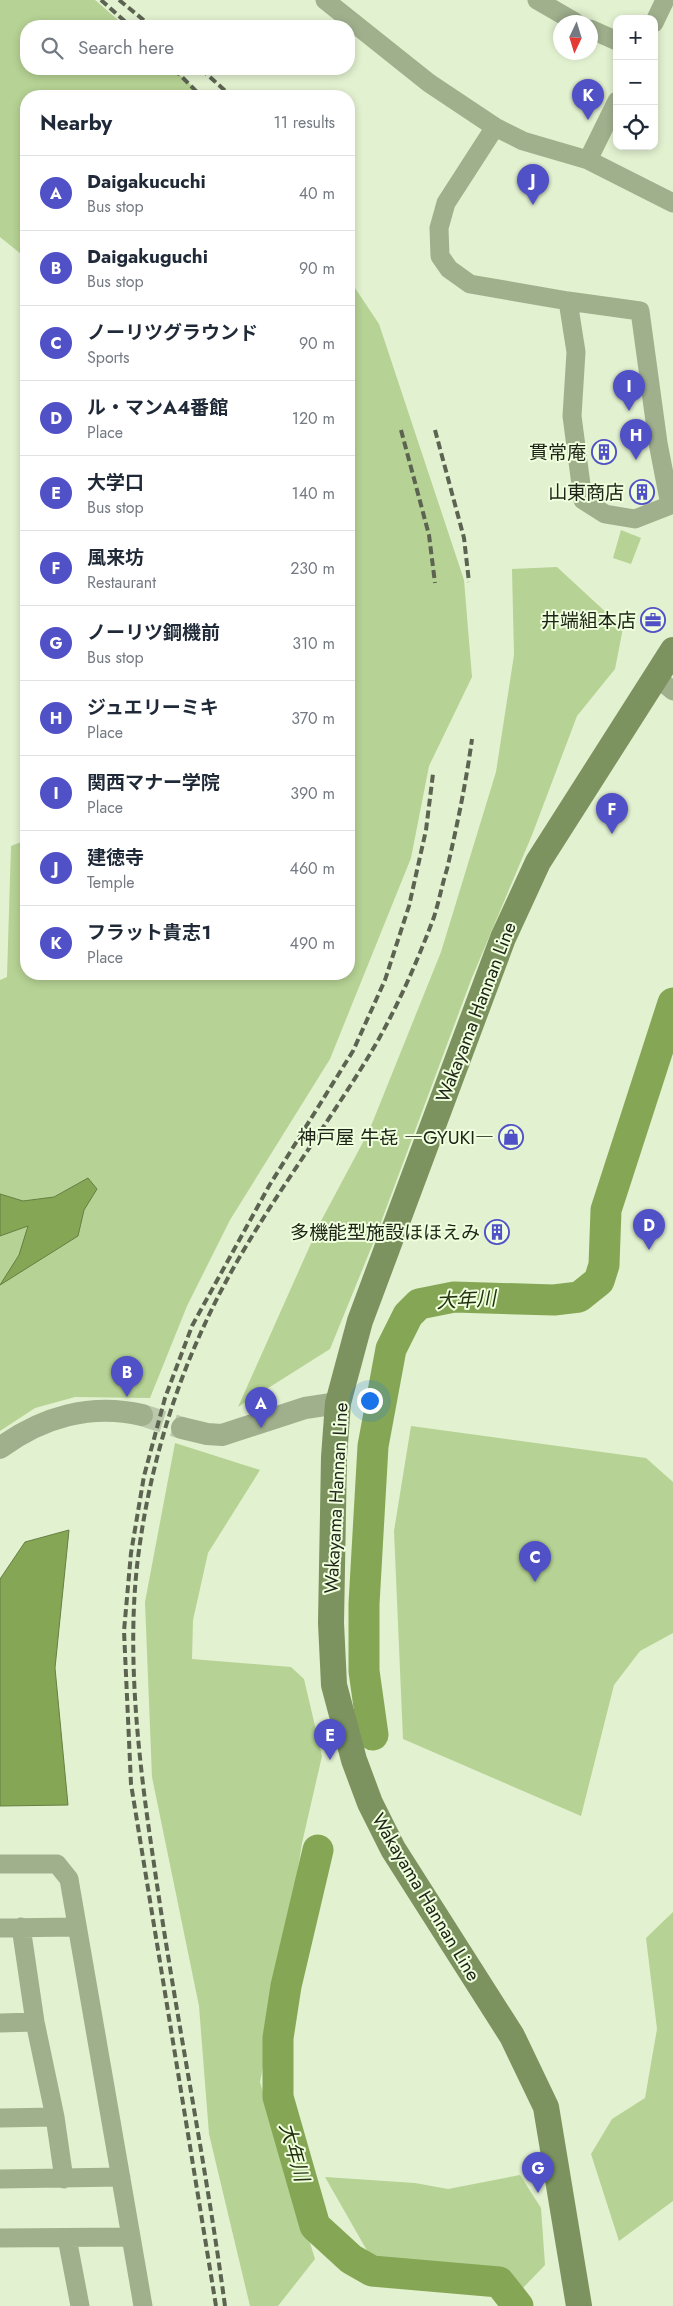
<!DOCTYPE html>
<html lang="en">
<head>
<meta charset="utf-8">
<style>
	:root { --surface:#fff; --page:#f6f6f7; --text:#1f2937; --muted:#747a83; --line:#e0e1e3; --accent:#5050c7 }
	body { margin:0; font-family:Jost,"Noto Sans JP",sans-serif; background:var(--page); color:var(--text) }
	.controls { position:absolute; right:15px; top:15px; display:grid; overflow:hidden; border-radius:10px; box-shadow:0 2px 8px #0003 }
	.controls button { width:45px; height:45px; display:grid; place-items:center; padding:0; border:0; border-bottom:1px solid var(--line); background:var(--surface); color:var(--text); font:25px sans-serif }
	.compass { position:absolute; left:553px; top:15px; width:45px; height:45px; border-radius:50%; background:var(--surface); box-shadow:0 2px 8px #0003; rotate:184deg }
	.you { position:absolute; left:369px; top:1400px; width:18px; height:18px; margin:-12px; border:4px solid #fff; border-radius:50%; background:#1a73e8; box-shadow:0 0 0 8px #1a73e833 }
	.badge { display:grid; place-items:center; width:32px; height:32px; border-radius:50%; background:var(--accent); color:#fff; font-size:16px; font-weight:700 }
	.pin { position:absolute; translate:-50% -41px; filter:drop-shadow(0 1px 2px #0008) }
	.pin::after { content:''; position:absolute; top:26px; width:18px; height:15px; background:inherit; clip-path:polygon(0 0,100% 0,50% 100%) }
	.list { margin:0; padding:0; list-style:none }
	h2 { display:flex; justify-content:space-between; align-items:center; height:65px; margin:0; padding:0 20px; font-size:21px }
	h2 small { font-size:16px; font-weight:400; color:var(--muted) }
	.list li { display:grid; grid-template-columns:32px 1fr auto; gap:15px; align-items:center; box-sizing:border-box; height:75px; padding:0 20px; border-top:1px solid var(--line) }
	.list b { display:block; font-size:19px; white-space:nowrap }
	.list p { margin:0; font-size:16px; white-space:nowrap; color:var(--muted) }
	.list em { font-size:16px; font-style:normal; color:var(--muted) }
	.icon { flex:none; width:28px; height:28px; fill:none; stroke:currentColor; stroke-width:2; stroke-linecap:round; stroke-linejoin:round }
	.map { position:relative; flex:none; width:673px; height:2306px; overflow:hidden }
	.search { position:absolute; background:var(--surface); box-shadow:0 2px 8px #0003; left:20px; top:20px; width:335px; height:55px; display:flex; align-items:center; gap:12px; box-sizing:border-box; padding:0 18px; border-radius:20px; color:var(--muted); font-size:19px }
	.panel { position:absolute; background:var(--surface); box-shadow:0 2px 8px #0003; left:20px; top:90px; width:335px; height:890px; border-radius:20px }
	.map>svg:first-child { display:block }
</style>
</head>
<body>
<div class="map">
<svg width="673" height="2306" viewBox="0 0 673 2306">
	<rect width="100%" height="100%" fill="#e2f1d0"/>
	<!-- green -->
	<path fill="#b6d294" d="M0,0H95L125,26H26V69H173L204,96H26V258L0,237Z
		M349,279L379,324L464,580L472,677L429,766L411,858L330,1059L230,1220L187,1306L150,1398L75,1397L35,1408L0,1431V980L7,977L11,846L26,840V974H349Z
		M621,530L641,538L631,564L613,558Z
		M557,567L623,628L615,669L577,716L532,835L471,980L374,1241L330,1349L238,1407L321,1221L369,1131L441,952L496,772L514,655L512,569Z
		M411,1426L646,1458L673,1482V1633L640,1651L614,1685L581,1816L403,1739L394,1531Z
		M175,1443L260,1470L208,1553L193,1620L192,1659L291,1667L304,1679L322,1756L302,1843L281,1977L260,2082L315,2259L278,2306H250L209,2134L199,2006L152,1777L145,1602Z
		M673,1912V2201L619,2241L591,2154L612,2119L645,2098L657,2029L646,1938Z
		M520,2175L541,2208L545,2265L522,2289L461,2293L385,2282L325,2177L415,2183L448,2189Z"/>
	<!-- water -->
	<path fill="#85a755" stroke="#667f42" d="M88,1178L97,1189L84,1210L78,1236L0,1285L19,1255L28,1226L0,1236V1194L23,1201L54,1197Z
		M69,1530L55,1668L68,1805L0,1806V1579L25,1542Z"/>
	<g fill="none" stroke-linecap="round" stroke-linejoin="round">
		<!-- river -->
		<path stroke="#85a755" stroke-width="31" d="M373,1735L364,1671V1604L373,1446L391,1349L408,1315L419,1304L454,1297L554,1300L579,1297L599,1281L604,1265L606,1210L673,1003
			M318,1850L286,1986L278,2038V2097L315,2226L351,2259L372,2271L499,2282L518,2306"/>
		<!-- tertiary-tunnel -->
		<path stroke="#bbc8ab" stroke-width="22" stroke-dasharray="22 11" stroke-linecap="butt" d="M142,1415L182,1428"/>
		<!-- minor -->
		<path stroke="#a0b08d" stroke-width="19" d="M325,0L429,83L495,127L523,141L588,160L673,203
			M537,0L575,22
			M654,23L665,0
			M590,29L617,41
			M495,127L446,203L439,228L440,256L449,269L470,284L568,301
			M588,160L617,101
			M670,505L658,443L640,311L568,301L576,352L572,416L583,500L605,514L635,519L673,504
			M657,678L673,691
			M0,1864H57L69,1879L143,2306
			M21,1927L35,2022L55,2117L64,2179
			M0,1928L76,1927
			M0,2023L35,2022
			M0,2118L55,2117
			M0,2179L121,2177
			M0,2238L131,2237
			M67,2238L80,2306"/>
		<!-- tertiary -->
		<path stroke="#a0b08d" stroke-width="22" d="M182,1428L207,1434L222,1435L305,1408L338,1403
			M0,1448C42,1417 91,1403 142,1415"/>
		<!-- secondary -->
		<path stroke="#7c935f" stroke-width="26" d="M579,2306L546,2107L512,2036L393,1849L370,1803L354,1760L334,1685L331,1623L334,1457L338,1403L360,1321L503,938L538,862L673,650"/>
		<!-- rail -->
		<path stroke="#5c6451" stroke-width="4" stroke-dasharray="8 4" stroke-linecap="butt" d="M101,0L130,26
			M119,0L151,26
			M174,69L201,96
			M201,69L231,96
			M401,430L429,535L435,583
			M435,430L464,538L469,582
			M216,2306L131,1784L124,1631L131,1553L144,1476L165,1398L192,1326L269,1186L353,1051L385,980L409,906L426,830L433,774
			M225,2306C205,2158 175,2012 154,1864C139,1765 125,1650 139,1550C149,1475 171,1397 203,1328C246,1232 312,1149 367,1059C394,1015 416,965 434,917C439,901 442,885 447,869C457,826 466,783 472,739"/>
	</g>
	<!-- icons -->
	<defs>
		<symbol id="building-ring" viewBox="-11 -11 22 22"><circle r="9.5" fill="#efffdd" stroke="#5050c7" stroke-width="1.5"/><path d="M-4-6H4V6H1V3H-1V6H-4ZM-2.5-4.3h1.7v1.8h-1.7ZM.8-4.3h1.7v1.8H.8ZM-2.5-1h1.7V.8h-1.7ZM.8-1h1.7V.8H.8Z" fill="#5050c7"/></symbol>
		<symbol id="office-ring" viewBox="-11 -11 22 22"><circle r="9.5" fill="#efffdd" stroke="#5050c7" stroke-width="1.5"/><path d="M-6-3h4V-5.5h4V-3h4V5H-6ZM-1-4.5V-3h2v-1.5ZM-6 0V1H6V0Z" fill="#5050c7"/></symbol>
		<symbol id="shop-ring" viewBox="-11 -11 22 22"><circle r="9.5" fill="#efffdd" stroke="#5050c7" stroke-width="1.5"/><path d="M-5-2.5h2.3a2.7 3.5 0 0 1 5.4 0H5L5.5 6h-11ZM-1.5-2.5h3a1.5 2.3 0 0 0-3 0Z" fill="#5050c7"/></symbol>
	</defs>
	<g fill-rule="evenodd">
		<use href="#building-ring" x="590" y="438" width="28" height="28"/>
		<use href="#building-ring" x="628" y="478" width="28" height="28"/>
		<use href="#office-ring" x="639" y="606" width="28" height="28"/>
		<use href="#shop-ring" x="497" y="1123" width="28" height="28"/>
		<use href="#building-ring" x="483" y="1218" width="28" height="28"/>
	</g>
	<g text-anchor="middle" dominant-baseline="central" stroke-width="4" stroke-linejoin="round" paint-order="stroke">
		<!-- poi labels -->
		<g font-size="19" fill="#1e2317" stroke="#efffdd" text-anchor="end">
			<text x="586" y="452">貫常庵</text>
			<text x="624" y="492">山東商店</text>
			<text x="636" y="620">井端組本店</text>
			<text x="494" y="1137">神戸屋 牛㐂 ―GYUKI―</text>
			<text x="480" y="1232">多機能型施設ほほえみ</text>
		</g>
		<!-- street labels -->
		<g font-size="19" fill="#1e2317" stroke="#efffdd">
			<text transform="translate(476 1012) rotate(-69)">Wakayama Hannan Line</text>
			<text transform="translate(336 1498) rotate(-87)">Wakayama Hannan Line</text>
			<text transform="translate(426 1897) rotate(59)">Wakayama Hannan Line</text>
		</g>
		<!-- water labels -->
		<g font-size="20" font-style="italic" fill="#22300d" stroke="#efffdd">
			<text transform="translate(466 1300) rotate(-3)">大年川</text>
			<text transform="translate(294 2152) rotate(74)">大年川</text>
		</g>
	</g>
</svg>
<div class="controls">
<button>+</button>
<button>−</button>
<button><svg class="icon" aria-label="locate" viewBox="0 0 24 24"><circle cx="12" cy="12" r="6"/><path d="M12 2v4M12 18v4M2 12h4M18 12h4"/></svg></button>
</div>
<svg class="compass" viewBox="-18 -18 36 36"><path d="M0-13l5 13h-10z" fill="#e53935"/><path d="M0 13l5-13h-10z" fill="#747a83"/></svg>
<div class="you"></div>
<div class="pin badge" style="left:261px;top:1428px">A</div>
<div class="pin badge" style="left:127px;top:1397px">B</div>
<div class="pin badge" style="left:535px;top:1582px">C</div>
<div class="pin badge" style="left:649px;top:1250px">D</div>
<div class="pin badge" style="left:330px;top:1760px">E</div>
<div class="pin badge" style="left:612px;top:834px">F</div>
<div class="pin badge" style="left:538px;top:2193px">G</div>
<div class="pin badge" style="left:636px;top:460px">H</div>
<div class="pin badge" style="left:629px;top:411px">I</div>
<div class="pin badge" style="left:533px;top:205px">J</div>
<div class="pin badge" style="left:588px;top:120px">K</div>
<div class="search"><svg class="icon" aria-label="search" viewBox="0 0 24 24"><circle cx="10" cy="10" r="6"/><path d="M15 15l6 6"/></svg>Search here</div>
<section class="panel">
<h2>Nearby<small>11 results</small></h2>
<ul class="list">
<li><span class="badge">A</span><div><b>Daigakucuchi</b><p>Bus stop</p></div><em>40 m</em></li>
<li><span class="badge">B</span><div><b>Daigakuguchi</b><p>Bus stop</p></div><em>90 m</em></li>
<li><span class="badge">C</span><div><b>ノーリツグラウンド</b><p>Sports</p></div><em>90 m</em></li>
<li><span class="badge">D</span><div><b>ル・マンA4番館</b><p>Place</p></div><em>120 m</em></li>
<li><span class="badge">E</span><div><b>大学口</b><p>Bus stop</p></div><em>140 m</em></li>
<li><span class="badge">F</span><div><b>風来坊</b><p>Restaurant</p></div><em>230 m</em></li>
<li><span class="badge">G</span><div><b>ノーリツ鋼機前</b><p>Bus stop</p></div><em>310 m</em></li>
<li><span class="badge">H</span><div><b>ジュエリーミキ</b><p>Place</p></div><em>370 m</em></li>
<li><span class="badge">I</span><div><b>関西マナー学院</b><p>Place</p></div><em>390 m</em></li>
<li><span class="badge">J</span><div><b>建徳寺</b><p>Temple</p></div><em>460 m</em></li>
<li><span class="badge">K</span><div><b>フラット貴志１</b><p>Place</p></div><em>490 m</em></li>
</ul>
</section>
</div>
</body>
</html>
